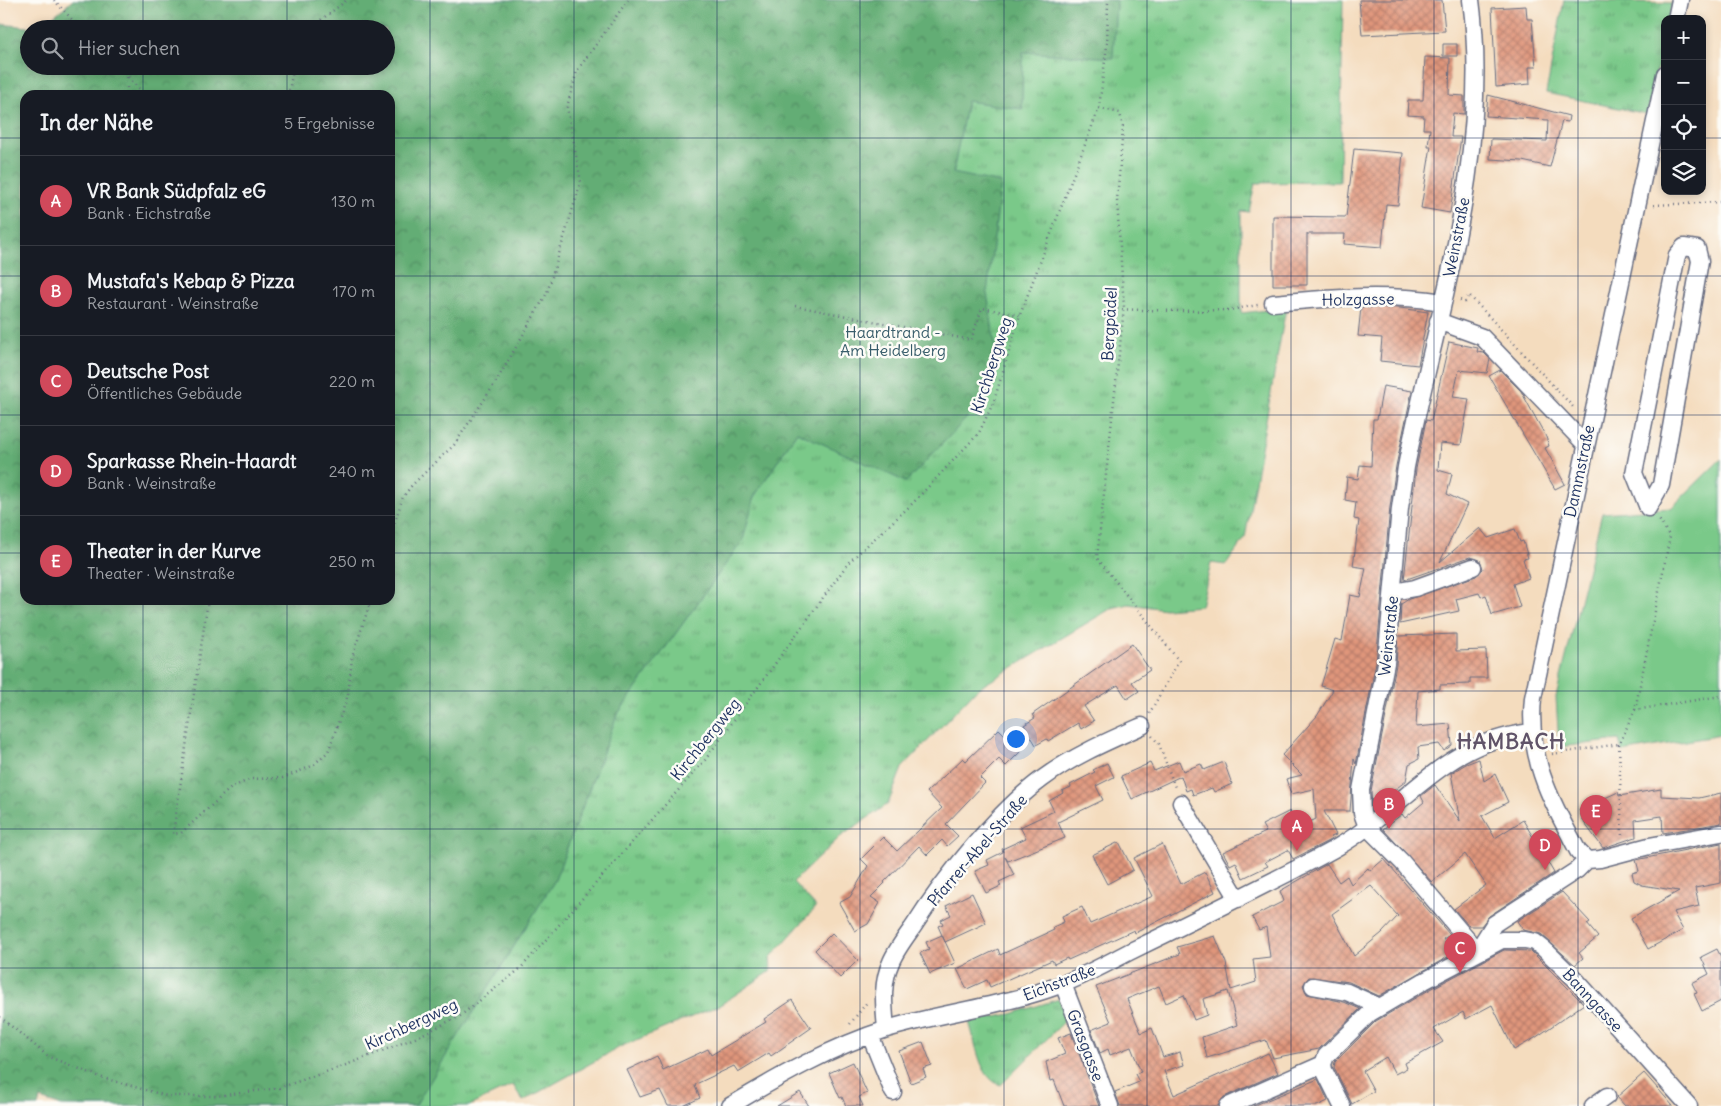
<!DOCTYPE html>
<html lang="de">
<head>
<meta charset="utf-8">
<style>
	:root { --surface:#171b24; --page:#20242c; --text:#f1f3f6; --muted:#9ea1a6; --line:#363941; --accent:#d1495b }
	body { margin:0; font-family:Delius,sans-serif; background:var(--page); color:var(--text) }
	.controls { position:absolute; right:15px; top:15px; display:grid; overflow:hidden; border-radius:10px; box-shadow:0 2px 8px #0003 }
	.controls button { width:45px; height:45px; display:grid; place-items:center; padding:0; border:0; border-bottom:1px solid var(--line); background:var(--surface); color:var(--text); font:25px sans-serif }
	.you { position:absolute; left:1015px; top:738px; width:18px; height:18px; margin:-12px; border:4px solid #fff; border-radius:50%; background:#1a73e8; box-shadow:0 0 0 8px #1a73e833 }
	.badge { display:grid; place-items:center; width:32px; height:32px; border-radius:50%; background:var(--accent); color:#fff; font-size:16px; font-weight:700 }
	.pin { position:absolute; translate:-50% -41px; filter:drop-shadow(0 1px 2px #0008) }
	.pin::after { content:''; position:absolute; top:26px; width:18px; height:15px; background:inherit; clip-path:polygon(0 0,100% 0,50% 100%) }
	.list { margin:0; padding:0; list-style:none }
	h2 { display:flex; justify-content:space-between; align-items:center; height:65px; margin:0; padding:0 20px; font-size:21px }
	h2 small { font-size:16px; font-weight:400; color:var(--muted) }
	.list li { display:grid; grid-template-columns:32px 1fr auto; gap:15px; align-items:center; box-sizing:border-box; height:90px; padding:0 20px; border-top:1px solid var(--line) }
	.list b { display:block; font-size:19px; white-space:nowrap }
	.list p { margin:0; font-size:16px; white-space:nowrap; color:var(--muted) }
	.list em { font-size:16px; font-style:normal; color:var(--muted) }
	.icon { flex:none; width:28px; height:28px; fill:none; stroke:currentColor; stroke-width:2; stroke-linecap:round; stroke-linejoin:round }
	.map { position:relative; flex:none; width:1721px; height:1106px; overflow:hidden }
	.search { position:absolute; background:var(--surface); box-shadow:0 2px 8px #0003; left:20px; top:20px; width:375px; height:55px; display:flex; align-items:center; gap:12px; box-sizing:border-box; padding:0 18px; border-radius:28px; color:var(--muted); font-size:19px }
	.panel { position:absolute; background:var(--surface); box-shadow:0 2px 8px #0003; left:20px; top:90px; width:375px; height:515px; border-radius:15px }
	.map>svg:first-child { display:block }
</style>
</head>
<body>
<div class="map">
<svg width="1721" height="1106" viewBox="0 0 1721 1106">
	<defs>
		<pattern id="grass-tufts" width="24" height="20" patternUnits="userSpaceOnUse" patternTransform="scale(1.25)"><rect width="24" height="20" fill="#7ac989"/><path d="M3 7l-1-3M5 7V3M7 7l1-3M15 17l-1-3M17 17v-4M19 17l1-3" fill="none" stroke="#63a473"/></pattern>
		<pattern id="forest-crowns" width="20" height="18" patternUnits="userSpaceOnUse" patternTransform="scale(1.25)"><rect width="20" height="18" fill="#63ad75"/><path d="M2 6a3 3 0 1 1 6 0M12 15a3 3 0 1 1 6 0" fill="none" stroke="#518d63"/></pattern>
		<pattern id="building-cross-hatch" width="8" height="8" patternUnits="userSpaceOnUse" patternTransform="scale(1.25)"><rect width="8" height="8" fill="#e0967c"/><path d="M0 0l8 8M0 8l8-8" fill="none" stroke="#b57b69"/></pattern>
	</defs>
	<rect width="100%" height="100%" fill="#fdfcf7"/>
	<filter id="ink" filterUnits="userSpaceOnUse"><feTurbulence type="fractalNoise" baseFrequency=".02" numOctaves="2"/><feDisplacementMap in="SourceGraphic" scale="10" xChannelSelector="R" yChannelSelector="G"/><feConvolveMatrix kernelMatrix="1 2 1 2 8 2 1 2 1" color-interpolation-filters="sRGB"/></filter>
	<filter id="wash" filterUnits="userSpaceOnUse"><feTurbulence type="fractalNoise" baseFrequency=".0096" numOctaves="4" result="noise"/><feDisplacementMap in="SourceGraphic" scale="20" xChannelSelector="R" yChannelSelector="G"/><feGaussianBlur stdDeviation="1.12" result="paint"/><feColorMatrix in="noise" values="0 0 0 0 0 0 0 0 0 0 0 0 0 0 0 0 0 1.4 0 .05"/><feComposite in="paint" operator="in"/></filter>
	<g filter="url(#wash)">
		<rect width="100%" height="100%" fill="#f4dcbe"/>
		<!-- grass -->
		<path fill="url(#grass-tufts)" stroke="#4a7c74" d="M663,0H1343L1340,182L1255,183L1249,212L1241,211V313L1286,308L1245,538L1226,565L1211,563L1201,606L1165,609L1129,604L1112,608L977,689L902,768L888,804L840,837L793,882L816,907L770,958L771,971L720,1005L622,1046L523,1101L513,1085L469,1106H79L390,600Z
			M1564,0L1672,3L1669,19H1665V36L1647,114L1546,93Z
			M1059,999L1067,1019L1001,1085C979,1079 976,1042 969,1022L1011,1014Z"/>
		<!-- forest -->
		<path fill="url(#forest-crowns)" stroke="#3f6e6a" fill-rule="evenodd" d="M73,0H1116L1113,58L1023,52L1022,109L967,101L953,173L1001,183L987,293L997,357L979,405L906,482L797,432L754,497L743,540L617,715L555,880L415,1106H62L40,1099L38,1106H0V24L39,28ZM29,29H386V66H29ZM25,95H390V600H25Z"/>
		<!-- garden -->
		<path fill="#7ac989" stroke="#4a7c74" d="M1721,459V735L1622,752L1619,740L1559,747L1556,697L1602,513L1671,508Z"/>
		<g id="blocks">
			<!-- building -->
			<path fill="url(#building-cross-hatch)" fill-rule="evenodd" d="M1359,0H1442L1445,31L1362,35Z
				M1526,6L1527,19H1532L1536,67H1529L1530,84L1496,87L1492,8Z
				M1443,44H1457V56H1443Z
				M1425,57L1450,58L1449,95L1464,96V114L1453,113L1451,137H1461L1450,213L1421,208L1431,146H1428L1430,129H1423L1424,116L1407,115L1408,100H1423Z
				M1488,95L1569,116L1568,122L1562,121L1550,167L1522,161L1490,159L1491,139L1547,141L1548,120L1486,116Z
				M1354,149L1403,153L1398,205L1386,204L1382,247L1344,244L1345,234H1307V285H1273V216L1346,217Z
				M1361,307L1400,308L1428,312L1418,365L1380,361L1382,338L1358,336Z
				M1449,342L1478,348L1477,352L1484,353L1490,359L1487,373L1459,370L1453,397L1469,399L1461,445L1440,443L1438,470L1452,474L1447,494L1467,504L1440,562L1480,528L1488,538L1515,529L1520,542L1523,541L1528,558L1523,559L1529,578L1513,584L1520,607L1492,615L1486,595L1481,597L1479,593L1456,599L1459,611L1400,624L1401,604L1409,599L1476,576L1483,569L1480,560L1470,557L1404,580L1416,469L1426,420L1431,421Z
				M1500,370L1521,391L1546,437L1549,446L1545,448L1565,484L1555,489L1489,376Z
				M1383,386L1412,391L1396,466L1390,507L1376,662L1356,764L1354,759L1350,811H1324L1336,835L1331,837L1332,839L1293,859L1288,850L1265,862L1268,866L1243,878L1236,862L1230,865L1223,852L1266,832L1262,825L1290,811L1298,828L1316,819L1314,789L1291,794L1286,779L1302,775L1282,755L1317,716L1333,690L1321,686L1335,639L1342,641L1350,595L1360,597L1366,568L1353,566L1359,520L1354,519L1356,502L1345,500L1347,477L1358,479L1360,465L1371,466L1373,419H1377Z
				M1456,634V651L1486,650L1487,678H1470V684L1440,685V689L1418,691L1416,727L1450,724L1452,745L1444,751L1439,744L1418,747L1419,759L1409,764L1406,781L1372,807L1371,791L1396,665L1398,636Z
				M1132,644L1150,670L1132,682L1139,691L1127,699L1118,685L1084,706L1094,721L1081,729L1078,723L1048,741L1047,739L1036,745L1024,725L1035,718L1033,714Z
				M999,729L1021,751L1006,766L999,759L980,778L985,783L946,824L958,836L947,846L942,840L927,855L919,846L884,882L885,883L871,897L880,903L868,924L855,931L839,903L850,897L868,866L861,859L883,837L897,851L942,808L927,792L963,758L966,761Z
				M1479,759L1484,781L1495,774L1508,802L1482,816L1495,838L1523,820L1554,873L1489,916L1481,926H1469L1454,909L1486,885L1465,854L1432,882L1383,829L1402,814L1405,818L1424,802L1421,796L1435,785L1460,821L1451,773L1466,764Z
				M1179,761L1183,771L1201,764L1204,770L1224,762L1232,784L1214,792L1212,788L1193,795L1191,789L1186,791L1181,776L1132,799L1121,776L1150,763L1154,771Z
				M1107,763L1114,777L1096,786L1103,800L1058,822L1065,838L1008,861L1005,857L1014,875L999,882L1001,886L986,893L975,871L989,865L987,860L1003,852L1002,849L1026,838L1020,827L1054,811L1049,801L1063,793L1062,791L1071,787L1070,785L1095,772L1093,770Z
				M1661,789V796L1699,798L1721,793V823L1663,833L1662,816L1635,820L1636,837L1603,848L1585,824L1579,810L1618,792L1619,796Z
				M1119,842L1133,870L1107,884L1092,855Z
				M1721,843V883L1695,888L1699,906L1673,912L1683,930L1648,949L1631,918L1679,891L1642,885L1634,881L1632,873L1639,871L1636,860Z
				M1162,844L1181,884L1205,872L1215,892L1135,933L1134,930L1068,960L1067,958L1054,964L1052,960L990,987L987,980L967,989L957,969L998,949L1000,955L1054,930L1053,927L1064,922L1062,916L1082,907L1090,924L1153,896L1134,858Z
				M1384,859L1450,935L1443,939L1453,954L1379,996L1349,982L1309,977L1303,985L1307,994L1344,1002L1360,1009L1319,1049L1273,1058L1266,1040L1207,1058L1202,1037L1237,1025L1228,991L1203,999L1207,1015L1194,1020L1184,995L1166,1003L1159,986L1127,999L1141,1033L1152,1028L1163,1057L1180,1052L1184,1065L1164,1071L1174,1095L1268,1053L1278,1073L1224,1097L1218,1106H1120L1115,1092L1139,1082L1135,1074L1141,1072L1131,1047L1110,1055L1108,1049L1100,1053L1091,1030L1111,1022L1096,987L1180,954L1177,947L1215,936L1226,963L1231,990L1256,982L1253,959L1270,957L1266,927L1259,930L1252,917L1284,901L1280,891L1327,864L1339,882L1347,876L1351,884L1368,868L1370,871ZM1371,886L1398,916L1382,933L1354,956L1332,914Z
				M1562,892L1590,922L1587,924L1598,937L1579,953L1583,958L1575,965L1541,934L1523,930L1517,921Z
				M972,893L986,923L945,942L938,926L943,924L941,920L951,915L946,906Z
				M832,933L858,960L840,978L815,950Z
				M942,935L955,963L930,974L920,953L929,949L926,942Z
				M1717,949L1721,957V1001L1702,1011L1694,994L1697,993L1692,983L1709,974L1701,957Z
				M1504,950L1531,951L1584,1004L1535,1038L1514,1050L1492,1005L1466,1019L1463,1012L1434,1029L1443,1042L1405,1063L1407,1068L1395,1074L1386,1057L1363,1071L1374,1091L1352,1104L1334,1067L1335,1062L1376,1021L1429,990Z
				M792,1000L811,1028L771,1056L769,1053L738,1072L734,1066L696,1084L695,1086L700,1098L683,1106H668L660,1090L640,1097L627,1070L657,1056L663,1070L708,1049L711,1055L766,1022L764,1019Z
				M1071,1033L1099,1106H1064L1054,1080L1050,1081L1046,1062L1065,1054L1058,1038Z
				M923,1042L932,1066L923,1069L926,1077L911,1083L899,1051Z
				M853,1062L867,1093L859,1097L863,1106H846L842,1097L840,1098L829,1073Z
				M1644,1073L1673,1106H1625L1617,1097Z
				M1318,1079L1328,1101L1317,1106H1253Z
				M800,1092L809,1106H777Z"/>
		</g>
	</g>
	<g filter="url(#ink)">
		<use href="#blocks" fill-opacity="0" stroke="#676c80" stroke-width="1"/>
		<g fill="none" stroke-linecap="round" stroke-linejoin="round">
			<defs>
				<path id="minor" d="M1471,0C1492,157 1436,314 1406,467L1400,508L1386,663L1361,790L1362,813L1367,827L1402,862L1477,951
					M1676,19L1680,0
					M1684,247L1697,249L1700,261L1661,485L1648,508L1634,473L1677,255Z
					M1273,303C1330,298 1386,293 1443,302
					M1438,321L1482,337L1585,444
					M1393,592L1415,588L1473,567
					M1181,803L1238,899
					M1587,860L1578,851C1551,800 1527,758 1533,698L1665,74
					M1587,860L1600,859L1649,846L1721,833
					M1477,951L1494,924L1577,870L1587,860
					M1063,984L1110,1106
					M1313,986L1347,992L1380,1007
					M886,1029C884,1006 881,984 891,962C896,950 905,938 913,927C943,880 997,812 1042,779C1073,756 1108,741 1142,726
					M870,1035L893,1092
					M1323,1064L1324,1070L1342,1106
					M730,1106C780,1076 831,1047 887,1029C944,1012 1004,1006 1060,985C1085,976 1109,962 1133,950C1187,924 1241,897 1294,870C1319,857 1345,845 1367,827C1423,785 1456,741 1531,732
					M1228,1106L1323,1064L1326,1056L1370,1013L1424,981L1502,940H1525L1535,942L1544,949L1576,980L1689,1106
					M1593,1106L1607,1096"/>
			</defs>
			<!-- minor casing -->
			<use href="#minor" stroke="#676c80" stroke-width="19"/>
			<!-- path -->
			<path stroke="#676c80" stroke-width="2.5" stroke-dasharray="1 4" stroke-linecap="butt" d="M54,0L81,29
				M309,29L347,0
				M118,66L145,95
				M127,77V95
				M288,95L294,66
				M1099,108L1120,113L1123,128L1117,200L1124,308L1097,558L1179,661L1149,714
				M1654,205L1721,202
				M1460,300L1465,302L1469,295L1574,408
				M795,306L971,340L982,308L1020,315
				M1112,309L1179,311L1229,310L1258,305
				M390,537L403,497L412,485L454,445L496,382L547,293L581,182L567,107L577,71L628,0
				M208,600L173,834L181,833L232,787L251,779L283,778L312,766L328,752L348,695L352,658L371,600
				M1635,710L1670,537L1658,518
				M1152,736L1159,744L1176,790
				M1619,744L1622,838
				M1552,754L1619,744L1635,710L1721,696
				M0,1017L49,1057L103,1078L167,1096H217L279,1088L346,1065L415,1038L460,1016L520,969L705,760L849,562L911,505L979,433L994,401L1020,315L1099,108L1107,45L1108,0
				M850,1024L868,1001"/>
			<!-- minor -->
			<use href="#minor" stroke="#fff" stroke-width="16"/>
		</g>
	</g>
	<!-- grid -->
	<path fill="none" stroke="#1b2f5e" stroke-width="1" stroke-opacity="0.55" d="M143,0V29M287,0V29M430,0V1106M574,0V1106M717,0V1106M860,0V1106M1004,0V1106M1147,0V1106M1291,0V1106M1434,0V1106M1578,0V1106M143,66V95M287,66V95M0,138H25M390,138H1665M1702,138H1721M0,276H25M390,276H1721M0,415H25M390,415H1721M0,553H25M390,553H1721M143,600V1106M287,600V1106M0,691H1721M0,829H1721M0,968H1721"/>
	<g text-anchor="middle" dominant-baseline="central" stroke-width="5" stroke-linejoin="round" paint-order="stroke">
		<!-- street labels -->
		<g font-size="16" fill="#1b2f5e" stroke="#fdfcf7">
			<text transform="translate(1456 237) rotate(-79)">Weinstraße</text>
			<text transform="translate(1358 299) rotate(-1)">Holzgasse</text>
			<text transform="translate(1109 324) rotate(-87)">Bergpädel</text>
			<text transform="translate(991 365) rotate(-72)">Kirchbergweg</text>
			<text transform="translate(1579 471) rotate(-78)">Dammstraße</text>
			<text transform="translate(1388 636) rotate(-84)">Weinstraße</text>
			<text transform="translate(705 739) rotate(-51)">Kirchbergweg</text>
			<text transform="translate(977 850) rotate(-49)">Pfarrer-Abel-Straße</text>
			<text transform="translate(1059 982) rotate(-21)">Eichstraße</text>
			<text transform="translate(1593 1000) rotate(47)">Banngasse</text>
			<text transform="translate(411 1024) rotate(-25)">Kirchbergweg</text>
			<text transform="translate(1086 1045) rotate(69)">Grasgasse</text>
		</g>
		<!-- park labels -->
		<g font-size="16" fill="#385d6b" stroke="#fdfcf7">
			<text x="893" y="332">Haardtrand -<tspan x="893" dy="18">Am Heidelberg</tspan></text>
		</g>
		<!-- district labels -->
		<g font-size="21" font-weight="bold" letter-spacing="1" fill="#605368" stroke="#fdfcf7">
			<text x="1511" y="741">HAMBACH</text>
		</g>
	</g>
</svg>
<div class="controls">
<button>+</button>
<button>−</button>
<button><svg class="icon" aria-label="locate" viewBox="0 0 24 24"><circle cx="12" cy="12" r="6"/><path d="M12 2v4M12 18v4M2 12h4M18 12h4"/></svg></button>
<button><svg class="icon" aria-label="layers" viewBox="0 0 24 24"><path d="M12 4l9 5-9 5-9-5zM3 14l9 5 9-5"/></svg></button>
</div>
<div class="you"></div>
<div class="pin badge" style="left:1297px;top:851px">A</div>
<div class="pin badge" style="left:1389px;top:829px">B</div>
<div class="pin badge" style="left:1460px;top:973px">C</div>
<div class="pin badge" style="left:1545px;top:870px">D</div>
<div class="pin badge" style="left:1596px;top:836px">E</div>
<div class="search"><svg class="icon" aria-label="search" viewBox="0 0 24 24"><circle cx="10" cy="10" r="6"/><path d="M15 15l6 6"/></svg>Hier suchen</div>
<section class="panel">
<h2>In der Nähe<small>5 Ergebnisse</small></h2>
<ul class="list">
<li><span class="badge">A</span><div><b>VR Bank Südpfalz eG</b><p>Bank · Eichstraße</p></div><em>130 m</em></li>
<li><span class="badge">B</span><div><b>Mustafa's Kebap &amp; Pizza</b><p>Restaurant · Weinstraße</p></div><em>170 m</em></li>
<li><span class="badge">C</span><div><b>Deutsche Post</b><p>Öffentliches Gebäude</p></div><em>220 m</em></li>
<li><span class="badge">D</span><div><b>Sparkasse Rhein-Haardt</b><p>Bank · Weinstraße</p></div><em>240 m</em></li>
<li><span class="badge">E</span><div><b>Theater in der Kurve</b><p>Theater · Weinstraße</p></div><em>250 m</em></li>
</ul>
</section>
</div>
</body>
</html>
